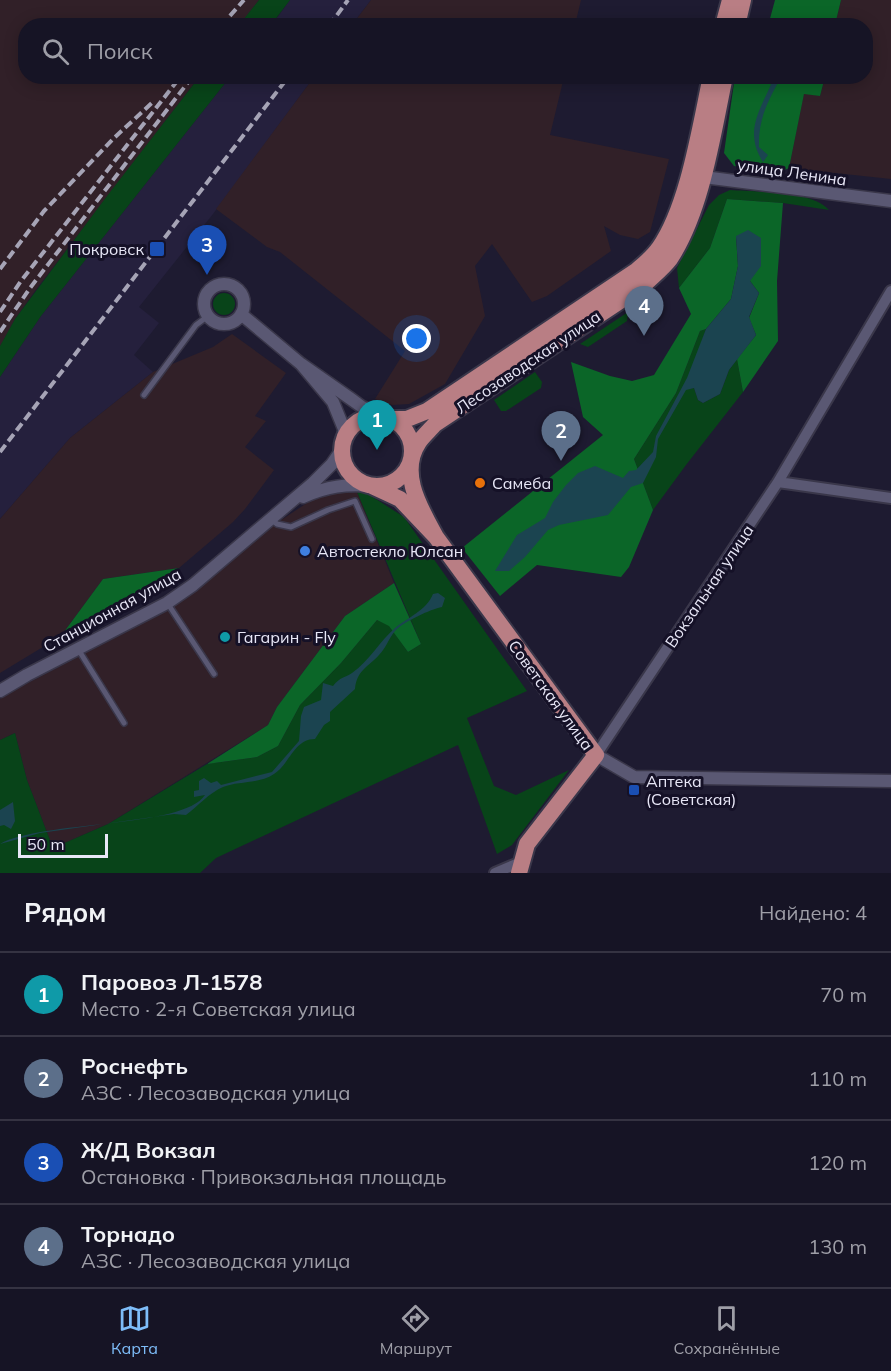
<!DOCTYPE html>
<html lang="ru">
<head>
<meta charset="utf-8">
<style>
	:root { --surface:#161425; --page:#1f1d2d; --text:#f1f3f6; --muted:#9e9ea7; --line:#353342; --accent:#7ebdf9 }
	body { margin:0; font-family:Mulish,sans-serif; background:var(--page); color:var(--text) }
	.scale { position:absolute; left:18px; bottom:15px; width:90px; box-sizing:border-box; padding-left:6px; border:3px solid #e8e7f7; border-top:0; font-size:16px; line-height:21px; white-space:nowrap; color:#e8e7f7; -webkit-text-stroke:4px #151127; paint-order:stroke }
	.you { position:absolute; left:417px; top:339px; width:21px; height:21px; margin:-15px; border:4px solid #fff; border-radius:50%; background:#1a73e8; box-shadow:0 0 0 9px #1a73e833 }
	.badge { display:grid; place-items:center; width:39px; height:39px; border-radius:50%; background:var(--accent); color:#fff; font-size:20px; font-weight:700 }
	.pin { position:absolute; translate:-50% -50px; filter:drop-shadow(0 2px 3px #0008) }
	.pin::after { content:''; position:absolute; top:32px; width:21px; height:18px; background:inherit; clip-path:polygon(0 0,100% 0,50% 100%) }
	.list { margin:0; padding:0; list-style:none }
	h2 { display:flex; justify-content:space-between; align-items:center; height:78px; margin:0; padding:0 24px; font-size:26px }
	h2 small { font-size:20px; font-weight:400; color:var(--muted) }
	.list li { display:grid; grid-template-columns:39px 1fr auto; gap:18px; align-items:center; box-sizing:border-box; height:84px; padding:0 24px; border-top:2px solid var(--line) }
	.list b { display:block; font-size:22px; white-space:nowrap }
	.list p { margin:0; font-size:20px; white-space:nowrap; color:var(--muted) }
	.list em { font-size:20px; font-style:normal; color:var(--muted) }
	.icon { flex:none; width:33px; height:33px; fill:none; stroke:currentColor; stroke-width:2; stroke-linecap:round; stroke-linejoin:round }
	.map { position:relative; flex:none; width:891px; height:873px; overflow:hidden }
	.search { position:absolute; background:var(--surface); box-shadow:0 3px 15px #0003; left:18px; right:18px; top:18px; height:66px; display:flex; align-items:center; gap:15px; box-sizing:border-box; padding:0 21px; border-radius:24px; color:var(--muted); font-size:22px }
	.sheet { height:414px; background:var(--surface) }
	nav { display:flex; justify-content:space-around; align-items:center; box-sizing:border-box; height:84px; border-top:2px solid var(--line); background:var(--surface); font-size:16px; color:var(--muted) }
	nav a { display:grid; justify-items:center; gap:3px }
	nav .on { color:var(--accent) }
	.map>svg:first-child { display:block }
</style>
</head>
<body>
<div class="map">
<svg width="891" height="873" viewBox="0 0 891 873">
	<rect width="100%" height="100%" fill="#1e1b31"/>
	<!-- built -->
	<path fill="#25203d" d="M290,0H371L352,25L271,26Z
		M230,77H314L213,214L139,307L159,323L134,355L153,372L70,438L0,519V377L41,316Z"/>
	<!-- industrial -->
	<path fill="#312028" d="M0,0H259L240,25L26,26V76L199,77L35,291L15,319L0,347Z
		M371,0H581L575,25H352Z
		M841,0H891V179L789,168L804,93L820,96L825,77L866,76V26L835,25Z
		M314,77H564L550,135L669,159L650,232L638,239L620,235L604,226L611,251L547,296L532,302L492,244L475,266L485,316L445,384L409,404L392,405L375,399L405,351L280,252L267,247L216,209Z
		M232,334L286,373L255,416L266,421L245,447L274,470L245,509L233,522L179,568L103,579L61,636L0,673V519L70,438L153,372L213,347Z
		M333,492H357L394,583L345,616L277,707L268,725L108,824L53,848L27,780L15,733L0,740V699L20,687L167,611L202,585L272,526L310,501Z"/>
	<!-- green -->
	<path fill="#084419" d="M259,0H290L271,25H239Z
		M200,76L230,77L41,316L0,377V346L15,319L107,196Z
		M730,190C757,192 811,190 829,210L783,203L727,199L710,248L679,288L677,268L709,205L719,195Z
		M213 304a11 11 0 1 1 22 0a11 11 0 1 1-22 0Z
		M628,312L627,321L588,347L580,344Z
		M706,329L686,389L694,388L698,400L703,403L720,394L729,370L737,359L743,392L686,465L653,510L634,459L676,393L700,331Z
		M535,372L542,382L541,388L506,411H501L494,400Z
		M357,492L368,494L404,517L527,691L467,718L494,786L516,795L569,770L512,845L497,854L458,745L216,858L200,873H0V740L15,733L27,780L53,848L108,824L207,764L257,757L278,746L300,705L341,663L377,620L389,625L408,652L421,644Z"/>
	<!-- forest -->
	<path fill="#0b6628" d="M775,0H841L835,25L768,26Z
		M739,77H825L820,96L804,94L789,168L785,170L749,169L734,166L724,153L734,83Z
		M727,199L783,203L777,281L778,341L743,392L737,359L756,335L749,318L759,293L750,281L736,236L738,266L731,299L706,329L700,331L676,393L634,459L653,510L629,567L621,577L537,565L500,596L462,548L603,435L583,417L571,362L610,376L632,381L654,375L691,314L679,288L710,248Z
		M179,568L61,636L103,579Z
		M394,583L421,644L408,652L389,626L377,620L341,663L300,705L278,746L257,757L207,764L268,725L277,707L345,616Z"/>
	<!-- water -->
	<path fill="#1b4450" d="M774,77H781C768,101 758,119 759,147L768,155L763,162C742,129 763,107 774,77Z
		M748,230L761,238V266L750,281L759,293L749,317L756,335L729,370L720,394L703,403L698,400L694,388L686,390L658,439L656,457L643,483L631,487L608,515L559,525L548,530L525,557L509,571H495L517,535L545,518L553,502L566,485L578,473L595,466L623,478L629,471L636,470L653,452L656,436L687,378L706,329L731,299L738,266L736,236Z
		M438,593L445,598L442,607C431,609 403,622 395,631C389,638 386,648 379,655C368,667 357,670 355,689L330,712V721L324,725L315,739C294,739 289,765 274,774C259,784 239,781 223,787C209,793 198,806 186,815L174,814L40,833L0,844C42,820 182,829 205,795L194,797V791L199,790V781L204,778L211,783L217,781L221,785L272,772L299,741L301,716L304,707L321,700L323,683L333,686C340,677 344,678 352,673C369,661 380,641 395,628C408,617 426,611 433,594Z
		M13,802L15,821L11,829L4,825L0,826V810Z"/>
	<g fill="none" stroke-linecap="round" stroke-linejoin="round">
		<defs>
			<path id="service" d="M144,395L196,325L208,316
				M271,519L277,524L291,527L328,510L355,501L372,539
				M168,604L214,674
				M78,649L124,723"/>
			<path id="minor" d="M778,482L891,498
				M596,755L778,482L891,291
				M495,873L521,862"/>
			<path id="tertiary" d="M696,176L891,201
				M204 304a20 20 0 1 1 40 0a20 20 0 1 1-40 0Z
				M241,314L301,364L351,399L362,407L391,419
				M303,497C328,486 345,484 372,486
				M0,691L27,675L167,603L193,585L313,483L332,464L343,448L344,429L333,402L301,364
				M596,755L634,777L891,781"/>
			<path id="primary" d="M723,26L730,0
				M737,26L743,0
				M342 451a35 35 0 1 1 70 0a35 35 0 1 1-70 0Z
				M391,419H407L427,411L636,271C644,264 653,257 659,248C688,207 700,127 711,76
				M372,486L400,499L436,537L596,755L527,844L519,873
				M436,537C421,509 398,473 419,442C423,436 430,430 435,424L644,285C652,277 663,268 670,259C702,211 713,133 725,76"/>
		</defs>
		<!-- service casing -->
		<use href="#service" stroke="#3a374a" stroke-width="8"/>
		<!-- minor casing -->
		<use href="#minor" stroke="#3a374a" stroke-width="14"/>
		<!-- tertiary casing -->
		<use href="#tertiary" stroke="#3a374a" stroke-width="15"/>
		<!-- primary casing -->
		<use href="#primary" stroke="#3a374a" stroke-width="20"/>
		<!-- service -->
		<use href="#service" stroke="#5a5873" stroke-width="5"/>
		<!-- minor -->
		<use href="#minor" stroke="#5a5873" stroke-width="10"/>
		<!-- tertiary -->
		<use href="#tertiary" stroke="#5a5873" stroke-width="12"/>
		<!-- primary -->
		<use href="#primary" stroke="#b97e84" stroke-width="16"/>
		<!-- rail -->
		<path stroke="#a6a4b6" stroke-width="4" stroke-dasharray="9 4.5" stroke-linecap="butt" d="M221,26L244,0
			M329,26L348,0
			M0,269L44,211L114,138L154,101
			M0,312L21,281L181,76
			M0,332L30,288L193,76
			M0,452L289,76"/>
	</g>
	<!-- markers -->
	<g fill="#1a4fb4" stroke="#151127" stroke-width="2">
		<rect x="149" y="241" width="16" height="16" rx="3"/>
		<rect x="628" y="784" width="12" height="12" rx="3"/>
	</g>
	<circle fill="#e8710a" stroke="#151127" stroke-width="2" cx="480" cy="483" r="6"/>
	<circle fill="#3f7fe0" stroke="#151127" stroke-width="2" cx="305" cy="551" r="6"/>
	<circle fill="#0f9aa8" stroke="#151127" stroke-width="2" cx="225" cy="637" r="6"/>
	<g text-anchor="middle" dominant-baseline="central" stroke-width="6" stroke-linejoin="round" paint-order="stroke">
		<!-- street labels -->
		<g font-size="16" fill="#e8e7f7" stroke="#151127">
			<text transform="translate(792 172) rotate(8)">улица Ленина</text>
			<text transform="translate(528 362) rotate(-34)">Лесозаводская улица</text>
			<text transform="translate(709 586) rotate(-56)">Вокзальная улица</text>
			<text transform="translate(112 610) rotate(-29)">Станционная улица</text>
			<text transform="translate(551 695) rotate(54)">Советская улица</text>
		</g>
		<!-- poi labels -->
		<g font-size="16" fill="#e8e7f7" stroke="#151127" text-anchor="start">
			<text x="144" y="249" text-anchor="end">Покровск</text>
			<text x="492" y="483">Самеба</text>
			<text x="317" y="551">Автостекло Юлсан</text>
			<text x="237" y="637">Гагарин - Fly</text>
			<text x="646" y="781">Аптека<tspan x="646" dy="18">(Советская)</tspan></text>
		</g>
	</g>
</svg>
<div class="scale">50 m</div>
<div class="you"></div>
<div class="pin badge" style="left:377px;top:450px;background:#0f9aa8">1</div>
<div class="pin badge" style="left:561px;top:461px;background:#5c6f8a">2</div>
<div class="pin badge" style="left:207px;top:275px;background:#1a4fb4">3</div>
<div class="pin badge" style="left:644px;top:336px;background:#5c6f8a">4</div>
<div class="search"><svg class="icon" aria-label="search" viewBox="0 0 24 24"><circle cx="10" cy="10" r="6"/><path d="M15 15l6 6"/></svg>Поиск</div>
</div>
<section class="sheet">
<h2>Рядом<small>Найдено: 4</small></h2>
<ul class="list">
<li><span class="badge" style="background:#0f9aa8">1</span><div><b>Паровоз Л-1578</b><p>Место · 2-я Советская улица</p></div><em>70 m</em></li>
<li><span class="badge" style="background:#5c6f8a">2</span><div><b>Роснефть</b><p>АЗС · Лесозаводская улица</p></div><em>110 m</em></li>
<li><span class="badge" style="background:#1a4fb4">3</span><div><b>Ж/Д Вокзал</b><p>Остановка · Привокзальная площадь</p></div><em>120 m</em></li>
<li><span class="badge" style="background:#5c6f8a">4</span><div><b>Торнадо</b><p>АЗС · Лесозаводская улица</p></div><em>130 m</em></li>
</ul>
</section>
<nav>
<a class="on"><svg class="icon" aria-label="map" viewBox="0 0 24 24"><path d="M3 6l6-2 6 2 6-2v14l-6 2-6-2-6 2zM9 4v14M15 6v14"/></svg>Карта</a>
<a><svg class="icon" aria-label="directions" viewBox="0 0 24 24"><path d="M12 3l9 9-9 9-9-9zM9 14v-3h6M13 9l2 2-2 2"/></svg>Маршрут</a>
<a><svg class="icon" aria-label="saved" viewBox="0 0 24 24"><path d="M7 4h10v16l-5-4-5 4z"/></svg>Сохранённые</a>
</nav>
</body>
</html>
